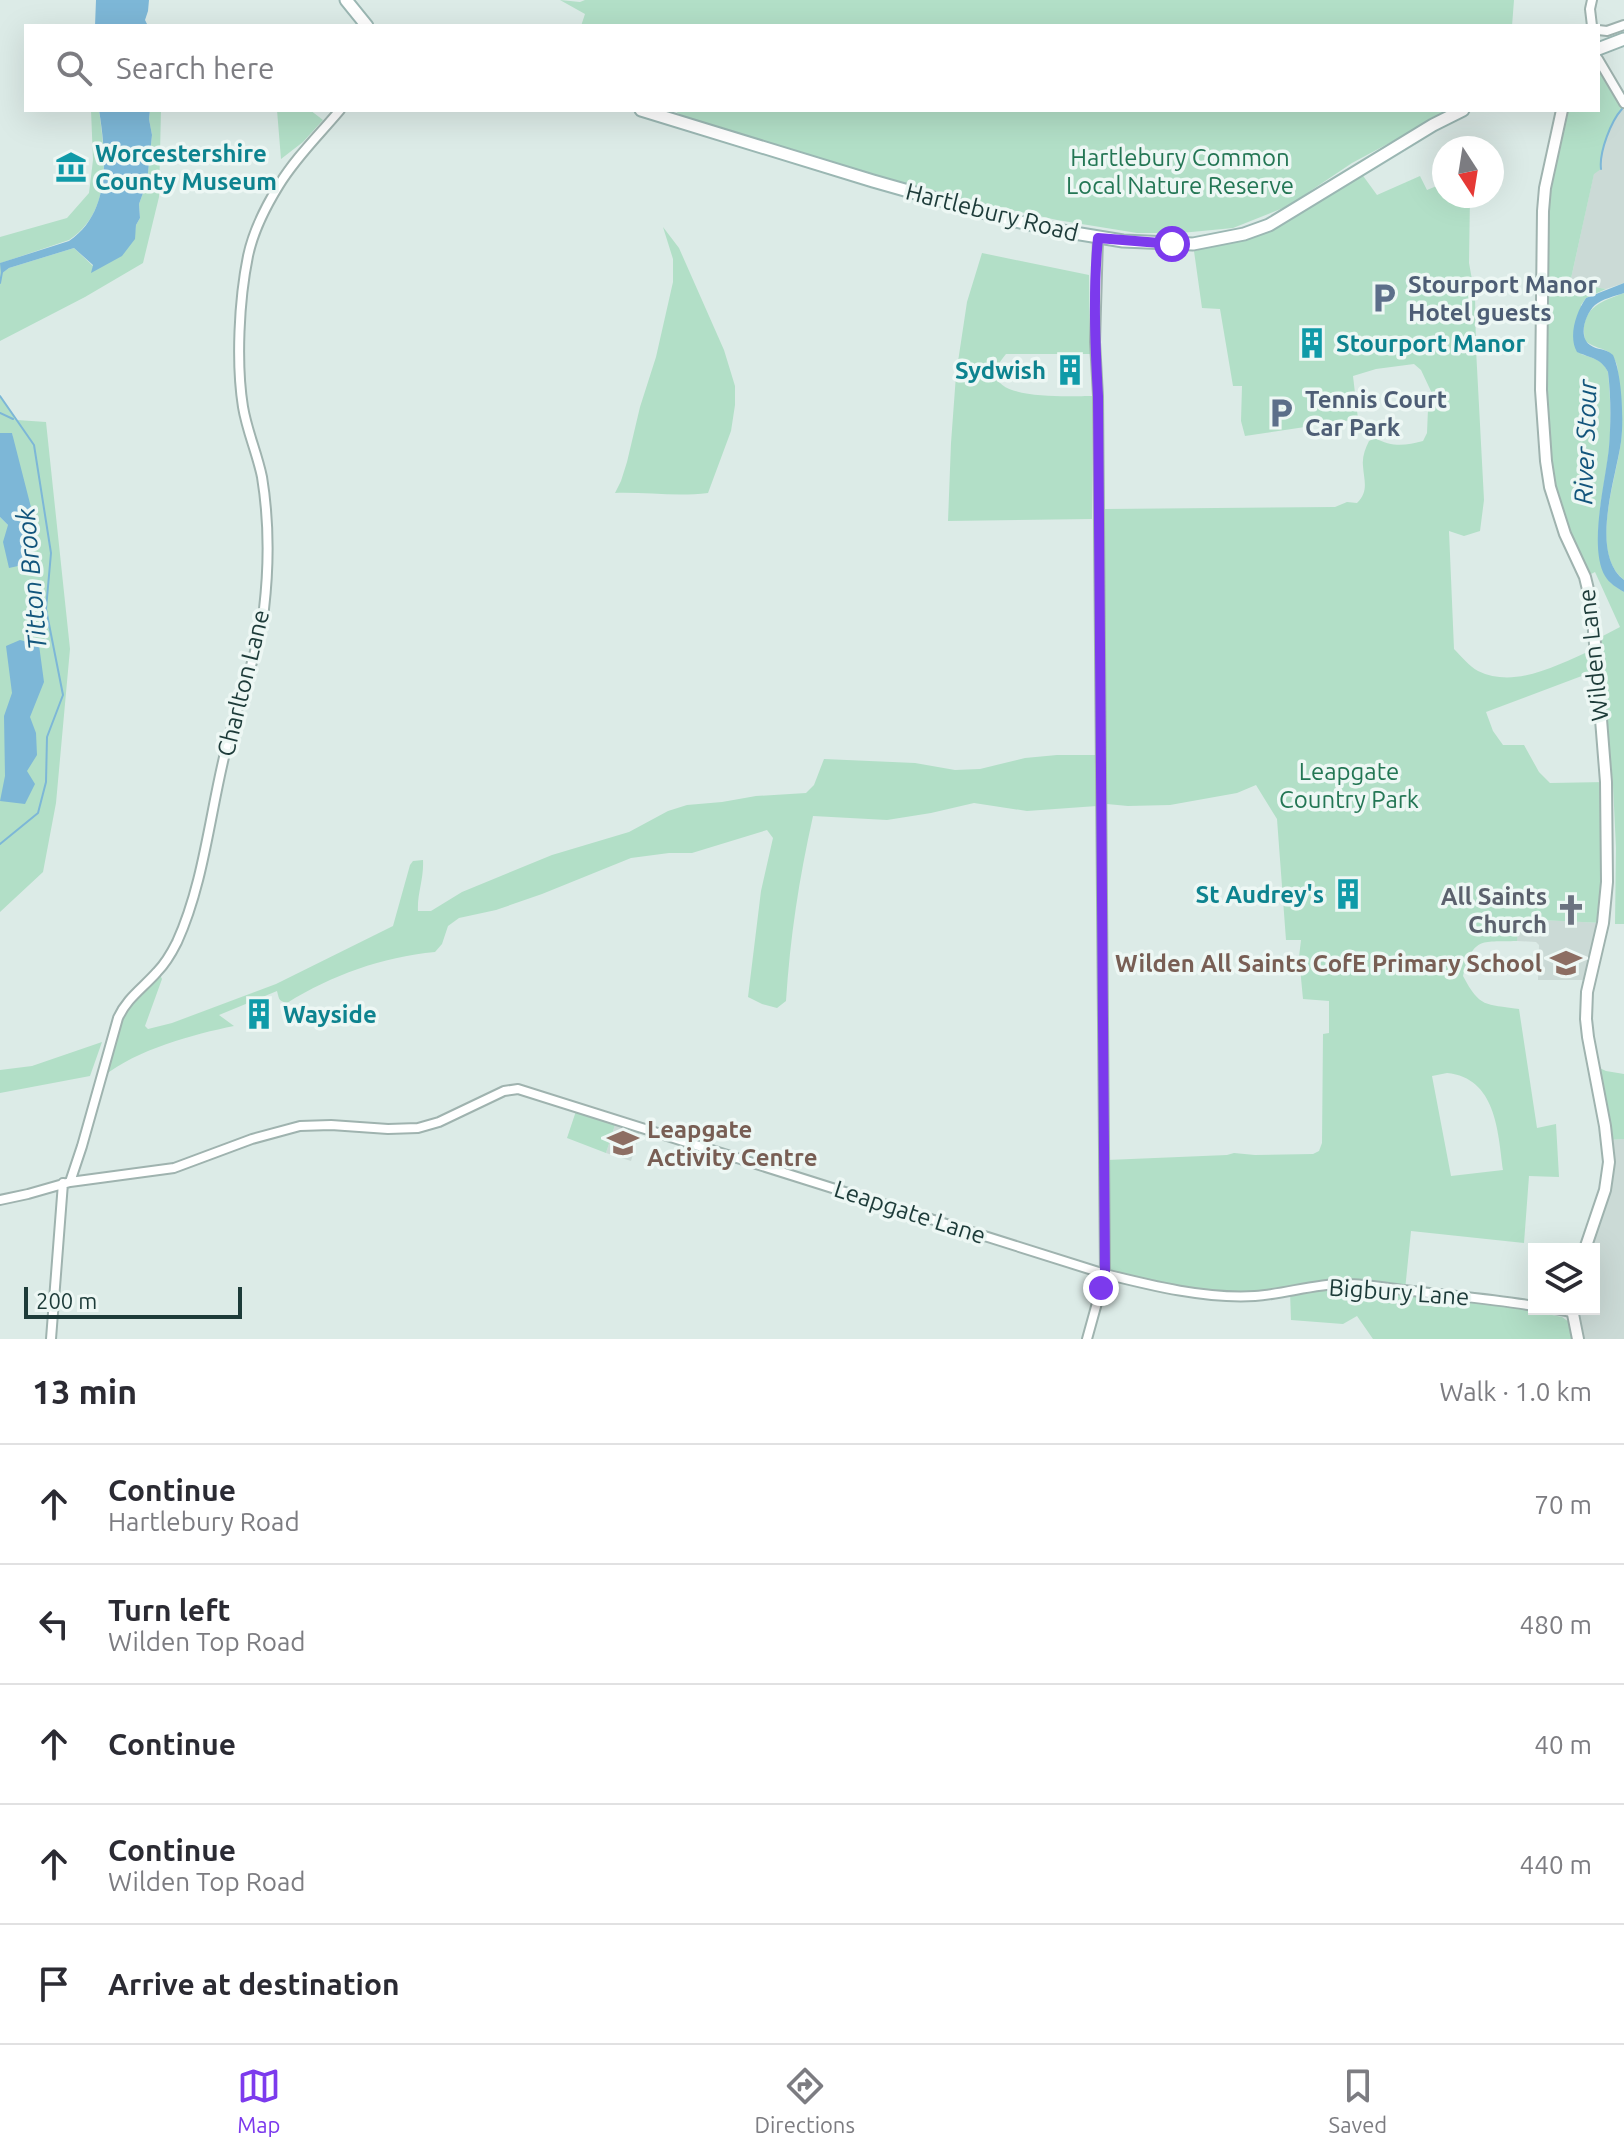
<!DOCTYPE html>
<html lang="en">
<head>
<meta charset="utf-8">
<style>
	:root { --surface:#fff; --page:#f7f7f7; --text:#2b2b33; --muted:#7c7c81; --line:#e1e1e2; --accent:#7c3aed }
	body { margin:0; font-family:Ubuntu,sans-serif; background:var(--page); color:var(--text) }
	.controls { position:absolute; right:24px; bottom:24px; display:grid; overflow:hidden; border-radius:0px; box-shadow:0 8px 32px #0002 }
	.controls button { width:72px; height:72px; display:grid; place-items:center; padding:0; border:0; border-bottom:2px solid var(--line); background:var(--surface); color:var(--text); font:40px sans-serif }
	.compass { position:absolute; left:1432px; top:136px; width:72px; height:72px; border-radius:50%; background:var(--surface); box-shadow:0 8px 32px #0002; rotate:168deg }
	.scale { position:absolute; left:24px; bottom:20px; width:218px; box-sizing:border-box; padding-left:8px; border:4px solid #1d3b39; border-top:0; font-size:22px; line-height:28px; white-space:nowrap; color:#1d3b39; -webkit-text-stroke:6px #edf7f4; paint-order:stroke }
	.stop { position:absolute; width:24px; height:24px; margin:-18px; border:6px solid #7c3aed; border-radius:50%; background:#fff }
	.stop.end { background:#7c3aed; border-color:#fff; box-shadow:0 2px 8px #0008 }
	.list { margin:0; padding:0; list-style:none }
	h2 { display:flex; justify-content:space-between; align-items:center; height:104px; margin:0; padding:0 32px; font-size:34px }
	h2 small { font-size:26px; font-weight:400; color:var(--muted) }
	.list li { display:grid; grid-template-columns:52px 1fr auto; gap:24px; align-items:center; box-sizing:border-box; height:120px; padding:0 32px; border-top:2px solid var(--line) }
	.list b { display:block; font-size:30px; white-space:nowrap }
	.list p { margin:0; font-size:26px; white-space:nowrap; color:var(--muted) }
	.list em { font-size:26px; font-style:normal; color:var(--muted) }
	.icon { flex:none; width:44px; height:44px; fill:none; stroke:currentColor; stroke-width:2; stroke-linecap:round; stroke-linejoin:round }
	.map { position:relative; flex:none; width:1624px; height:1339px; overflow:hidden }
	.search { position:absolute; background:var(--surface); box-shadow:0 8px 32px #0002; left:24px; right:24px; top:24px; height:88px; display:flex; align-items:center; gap:20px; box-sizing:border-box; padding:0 28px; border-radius:0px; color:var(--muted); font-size:30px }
	.sheet { height:704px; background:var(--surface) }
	nav { display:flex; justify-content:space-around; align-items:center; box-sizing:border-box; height:112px; border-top:2px solid var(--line); background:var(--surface); font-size:22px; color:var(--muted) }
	nav a { display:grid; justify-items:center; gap:4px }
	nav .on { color:var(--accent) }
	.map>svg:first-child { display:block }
</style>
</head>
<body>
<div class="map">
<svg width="1624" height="1339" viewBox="0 0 1624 1339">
	<rect width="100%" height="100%" fill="#dcebe7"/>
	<!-- built -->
	<path fill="#cbdad6" d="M1624,108V283L1606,289L1570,283L1594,173L1609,131L1618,114Z
		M1518,919L1603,923L1589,980H1538L1539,945L1536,942L1517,941Z
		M615,1125L640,1132L631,1161L606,1153Z
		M1624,1139V1339H1578L1572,1309H1594V1249H1585L1602,1199L1608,1140Z"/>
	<!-- green -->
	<path fill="#b2dfc7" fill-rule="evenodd" d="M560,0L580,2L585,0H1514L1512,26H581L585,14Z
		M1598,68L1606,74L1624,103V108C1611,119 1599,152 1601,169L1594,174L1570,283L1606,289L1586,298L1581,305V354C1593,358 1603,360 1608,372C1611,403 1612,434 1607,465C1602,498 1593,537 1603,570C1606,580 1615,587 1624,592V924H1615L1616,848L1613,785L1599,638L1620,627L1595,572L1585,577L1565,534L1546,461L1543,211L1566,110H1598Z
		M91,110H99C105,155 113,211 69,240L1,263L2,273L9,268L74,248L93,266L92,272L134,239L136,225L140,218L139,204L147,182L152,135L149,119L150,110H161L159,197L143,263L85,297L0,341V237L67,218L89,193L93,160Z
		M277,110H310L323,120L303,142L281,159Z
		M674,110H1451L1352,163L1288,206L1233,228L1181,233H1137L1057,220L1007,209L1006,212L863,173L684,118Z
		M1361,173L1377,195L1420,176L1427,190L1444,183V196H1470L1469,263L1475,296L1476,349L1484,500L1480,531L1464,536L1449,531L1454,649C1461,656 1469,666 1478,671C1515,689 1557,665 1592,650L1595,671L1486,712L1493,731L1503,745H1524L1539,772L1550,783L1606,782L1603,923L1519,919L1517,941C1479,942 1474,937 1463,976C1480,1008 1485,1004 1519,1009L1537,1128L1556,1124L1559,1177L1529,1176L1524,1243L1411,1231L1405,1290L1522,1304L1523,1309L1562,1317L1569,1322L1573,1339H1373L1357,1316L1343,1324L1291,1320L1290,1292L1234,1296L1105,1274L1107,1160L1227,1155L1234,1153L1255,1155L1313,1154L1319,1151L1322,1143L1323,1034L1329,1033V1001L1303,999L1299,957L1301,940H1286L1277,819L1256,785L1237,793L1170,805L1128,806L1107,804L1105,759L1103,751L1105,509L1335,507L1347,502L1357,503C1369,491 1364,481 1363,466C1362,457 1365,449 1369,441L1375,438C1391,447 1405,446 1423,441L1427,433L1428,409L1437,404L1421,370L1414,364L1376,369L1353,376L1358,419L1245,436L1241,421L1242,386H1233L1220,309L1202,308L1194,251L1255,236L1294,217ZM1447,1073C1496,1078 1498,1131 1503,1170L1451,1176L1432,1076Z
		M663,227L679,248L724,350L735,386V405L731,431L708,493C677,497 646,492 615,493L621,481L627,462L640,407L656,357L673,282V259Z
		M982,253L1089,275L1090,354H1006C964,403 1070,396 1092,396V519L948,521L951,443L956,375L967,302Z
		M1624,293V580C1588,552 1617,478 1621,441C1624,417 1620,390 1617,365C1610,345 1600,352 1585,341C1579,309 1599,302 1624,293Z
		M0,396L17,420L46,422L70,649L56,803L43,872L0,912V517L8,525L28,536L12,433H0Z
		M1057,755H1096L1097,806L1027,811L974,803L931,813L887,820L813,816C799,879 790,937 786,1001L777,1008L762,1004L748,997L761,891L773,838L767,830L692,853H669L631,858L542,894L496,910L459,918L448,926L442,944L435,952C382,957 332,975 287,1003C278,1001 279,998 277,991L219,1015L234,1026C194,1034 136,1050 104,1076L121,1017L129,1003L159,973L162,979L145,1026L148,1029L172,1023L276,984L393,926L410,865L413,861L423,860C424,879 417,894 418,911H431L462,892L552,855L629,832L668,811L687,805L722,802L756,796L806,793L814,785L824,759L915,763L955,770L980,769L1025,758Z
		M102,1042L90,1076L0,1093V1070L32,1066Z
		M1593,1065L1606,1071L1624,1074V1139L1608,1140Z
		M576,1111L615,1125L606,1153L567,1138Z"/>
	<!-- water -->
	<path fill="#7db7d7" d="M96,0H149L148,11L145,20L148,26H95Z
		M99,110H150L149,119L152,135L147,182L139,204L140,218L136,225L135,239L122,256L91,273L93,265L74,248L9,268L1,274L0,263L69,241C112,212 106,154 99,110Z
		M1624,283V293C1615,296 1602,299 1595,305C1585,314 1578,337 1590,345C1598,351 1604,347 1613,355C1622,374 1624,420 1621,442C1616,478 1589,553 1624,580V592C1617,588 1609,583 1605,576C1588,546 1606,480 1609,447C1611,421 1611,397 1608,372C1601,358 1590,358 1577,352C1568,337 1576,312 1586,298Z
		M0,433H12L35,523L28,536L33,555L27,564L9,568L3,542L8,525L0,517Z
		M20,640L39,645L44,682L30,717L36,733L37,755L27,771L35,784L25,804L0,801L5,776L4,716L12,693L6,646Z"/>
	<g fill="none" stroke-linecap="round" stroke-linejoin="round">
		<!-- stream -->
		<path stroke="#7db7d7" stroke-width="2" d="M1601,169C1599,152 1611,121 1622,109
			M0,283L2,272
			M0,396L34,445L51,553L46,609L63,695L47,737L46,782L38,813L0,844
			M0,413L13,419"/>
		<defs>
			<path id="minor" d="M1592,0L1590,9L1592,26
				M1598,30L1607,31L1624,25
				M1598,59L1624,103
				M70,1182L82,1146L118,1018C127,998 143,988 157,972C165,964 172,952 177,942C204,883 210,812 226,749C238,702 257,657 264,609C269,566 269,520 262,477C257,453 247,431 243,407C236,363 239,300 248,256C253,232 266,206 279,185C296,157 320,134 340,110
				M0,1200L28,1194L70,1182L174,1168L252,1139L300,1126L331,1125L388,1129L418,1128L439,1122L504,1091L518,1089L1105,1274C1153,1286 1206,1299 1255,1296C1286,1294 1316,1283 1346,1284C1368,1284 1391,1289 1413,1291C1454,1296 1494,1299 1534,1306
				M1555,1309L1572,1312
				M51,1339L63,1183
				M1087,1339L1105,1274L1098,396L1095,342L1098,238"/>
			<path id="tertiary" d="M1562,110L1545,188L1543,211L1541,390L1546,461L1550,487L1565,534L1585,577L1592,606L1606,782L1607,882L1603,923L1587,992L1586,1019L1588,1037L1605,1126L1609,1162L1605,1190L1585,1249
				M1572,1309L1578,1339"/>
			<path id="secondary" d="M346,0L367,26
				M1598,49L1624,39
				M641,110L873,181L1007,219L1050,229L1123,241L1193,244L1244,234L1269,225L1433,125L1463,110"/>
		</defs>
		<!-- minor casing -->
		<use href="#minor" stroke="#9fb3af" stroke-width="12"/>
		<!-- tertiary casing -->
		<use href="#tertiary" stroke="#9fb3af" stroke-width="14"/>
		<!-- secondary casing -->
		<use href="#secondary" stroke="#9bb7b3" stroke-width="15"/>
		<!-- minor -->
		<use href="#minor" stroke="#fff" stroke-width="8"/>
		<!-- tertiary -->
		<use href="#tertiary" stroke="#fff" stroke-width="10"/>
		<!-- secondary -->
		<use href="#secondary" stroke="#fff" stroke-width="11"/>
	</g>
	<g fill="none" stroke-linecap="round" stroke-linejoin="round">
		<!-- route -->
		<path stroke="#7c3aed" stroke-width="10" d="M1101,1288L1105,1274L1098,396C1095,343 1093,290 1098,238L1172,244"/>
	</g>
	<!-- icons -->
	<defs>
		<symbol id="museum-bare" viewBox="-9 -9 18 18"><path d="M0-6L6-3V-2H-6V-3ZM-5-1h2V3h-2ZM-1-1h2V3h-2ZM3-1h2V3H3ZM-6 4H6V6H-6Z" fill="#0f9aa8" stroke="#edf7f4" stroke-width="2.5" paint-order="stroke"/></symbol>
		<symbol id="parking-bare" viewBox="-9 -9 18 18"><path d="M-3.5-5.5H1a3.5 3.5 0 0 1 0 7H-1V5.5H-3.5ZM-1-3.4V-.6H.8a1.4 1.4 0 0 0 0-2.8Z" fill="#5c6f8a" stroke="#edf7f4" stroke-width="2.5" paint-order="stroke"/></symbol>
		<symbol id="building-bare" viewBox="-9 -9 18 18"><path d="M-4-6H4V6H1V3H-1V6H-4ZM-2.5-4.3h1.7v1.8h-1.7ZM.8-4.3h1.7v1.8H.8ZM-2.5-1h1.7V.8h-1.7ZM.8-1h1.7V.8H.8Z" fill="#0f9aa8" stroke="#edf7f4" stroke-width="2.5" paint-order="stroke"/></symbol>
		<symbol id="church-bare" viewBox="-9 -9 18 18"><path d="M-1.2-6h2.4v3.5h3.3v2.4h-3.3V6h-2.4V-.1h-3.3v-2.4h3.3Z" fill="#6b7280" stroke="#edf7f4" stroke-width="2.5" paint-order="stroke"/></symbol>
		<symbol id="school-bare" viewBox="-9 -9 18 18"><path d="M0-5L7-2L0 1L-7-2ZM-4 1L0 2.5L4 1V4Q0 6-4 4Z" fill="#8d6e63" stroke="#edf7f4" stroke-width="2.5" paint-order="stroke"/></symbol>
	</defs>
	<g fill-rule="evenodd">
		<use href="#museum-bare" x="49" y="145" width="44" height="44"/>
		<use href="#parking-bare" x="1362" y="276" width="44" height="44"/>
		<use href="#building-bare" x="1290" y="321" width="44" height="44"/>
		<use href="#building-bare" x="1048" y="348" width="44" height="44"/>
		<use href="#parking-bare" x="1259" y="391" width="44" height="44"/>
		<use href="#building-bare" x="1326" y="872" width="44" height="44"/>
		<use href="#church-bare" x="1549" y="888" width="44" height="44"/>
		<use href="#school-bare" x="1544" y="941" width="44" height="44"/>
		<use href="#building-bare" x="237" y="992" width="44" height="44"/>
		<use href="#school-bare" x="601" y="1121" width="44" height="44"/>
	</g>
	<g text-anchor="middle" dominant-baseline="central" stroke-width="7" stroke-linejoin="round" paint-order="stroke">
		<!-- culture labels -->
		<g font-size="24" font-weight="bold" fill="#0d838f" stroke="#edf7f4" text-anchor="start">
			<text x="95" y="153">Worcestershire<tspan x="95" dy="28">County Museum</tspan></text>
			<text x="1336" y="343">Stourport Manor</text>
			<text x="1046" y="370" text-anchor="end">Sydwish</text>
			<text x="1324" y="894" text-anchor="end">St Audrey's</text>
			<text x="283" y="1014">Wayside</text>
		</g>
		<!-- park labels -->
		<g font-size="24" fill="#237654" stroke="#edf7f4">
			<text x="1180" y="157">Hartlebury Common<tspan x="1180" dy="28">Local Nature Reserve</tspan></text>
			<text x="1349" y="771">Leapgate<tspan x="1349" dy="28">Country Park</tspan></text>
		</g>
		<!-- street labels -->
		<g font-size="24" fill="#1d3b39" stroke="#edf7f4">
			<text transform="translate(992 212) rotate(14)">Hartlebury Road</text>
			<text transform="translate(1593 655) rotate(-96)">Wilden Lane</text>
			<text transform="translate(243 683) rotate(-76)">Charlton Lane</text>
			<text transform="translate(910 1212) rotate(18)">Leapgate Lane</text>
			<text transform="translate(1399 1292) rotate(4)">Bigbury Lane</text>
		</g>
		<!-- service labels -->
		<g font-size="24" font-weight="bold" fill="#4e5e75" stroke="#edf7f4" text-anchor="start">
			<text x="1408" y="284">Stourport Manor<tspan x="1408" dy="28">Hotel guests</tspan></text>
			<text x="1305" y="399">Tennis Court<tspan x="1305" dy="28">Car Park</tspan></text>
		</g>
		<!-- worship labels -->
		<g font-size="24" font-weight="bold" fill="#5b616d" stroke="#edf7f4" text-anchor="end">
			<text x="1547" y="896">All Saints<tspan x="1547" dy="28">Church</tspan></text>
		</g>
		<!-- education labels -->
		<g font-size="24" font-weight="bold" fill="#785e54" stroke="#edf7f4" text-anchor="end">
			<text x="1542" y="963">Wilden All Saints CofE Primary School</text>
			<text x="647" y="1129" text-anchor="start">Leapgate<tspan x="647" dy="28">Activity Centre</tspan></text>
		</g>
		<!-- water labels -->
		<g font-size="26" font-style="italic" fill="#12557c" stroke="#edf7f4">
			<text transform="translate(1585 442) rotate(-88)">River Stour</text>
			<text transform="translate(31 579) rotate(-95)">Titton Brook</text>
		</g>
	</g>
</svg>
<div class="controls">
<button><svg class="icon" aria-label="layers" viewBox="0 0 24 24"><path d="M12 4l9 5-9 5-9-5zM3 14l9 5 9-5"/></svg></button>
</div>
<svg class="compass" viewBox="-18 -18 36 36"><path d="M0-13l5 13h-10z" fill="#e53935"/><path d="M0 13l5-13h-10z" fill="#7c7c81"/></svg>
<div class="scale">200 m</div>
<div class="stop" style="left:1172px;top:244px"></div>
<div class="stop end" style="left:1101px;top:1288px"></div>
<div class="search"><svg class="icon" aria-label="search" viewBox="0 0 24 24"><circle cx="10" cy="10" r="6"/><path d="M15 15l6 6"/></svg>Search here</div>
</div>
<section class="sheet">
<h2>13 min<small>Walk · 1.0 km</small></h2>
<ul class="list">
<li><svg class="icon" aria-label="ahead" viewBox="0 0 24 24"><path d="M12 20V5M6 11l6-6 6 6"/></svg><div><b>Continue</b><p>Hartlebury Road</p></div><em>70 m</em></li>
<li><svg class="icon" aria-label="left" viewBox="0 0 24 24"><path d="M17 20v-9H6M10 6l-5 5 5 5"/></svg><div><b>Turn left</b><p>Wilden Top Road</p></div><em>480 m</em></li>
<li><svg class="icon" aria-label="ahead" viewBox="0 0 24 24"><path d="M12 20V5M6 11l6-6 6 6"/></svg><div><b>Continue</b></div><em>40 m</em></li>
<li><svg class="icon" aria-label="ahead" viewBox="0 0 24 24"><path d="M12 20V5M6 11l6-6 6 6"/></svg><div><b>Continue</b><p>Wilden Top Road</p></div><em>440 m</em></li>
<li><svg class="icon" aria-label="arrive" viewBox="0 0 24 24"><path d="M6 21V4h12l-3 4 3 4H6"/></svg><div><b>Arrive at destination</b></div></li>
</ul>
</section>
<nav>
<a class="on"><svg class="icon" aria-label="map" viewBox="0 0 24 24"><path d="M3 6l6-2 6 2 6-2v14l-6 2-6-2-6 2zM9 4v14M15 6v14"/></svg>Map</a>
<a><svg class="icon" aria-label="directions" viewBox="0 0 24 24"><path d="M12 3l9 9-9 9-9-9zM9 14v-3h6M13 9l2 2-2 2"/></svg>Directions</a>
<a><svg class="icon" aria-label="saved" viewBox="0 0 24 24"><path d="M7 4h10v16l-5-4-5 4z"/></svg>Saved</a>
</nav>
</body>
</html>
